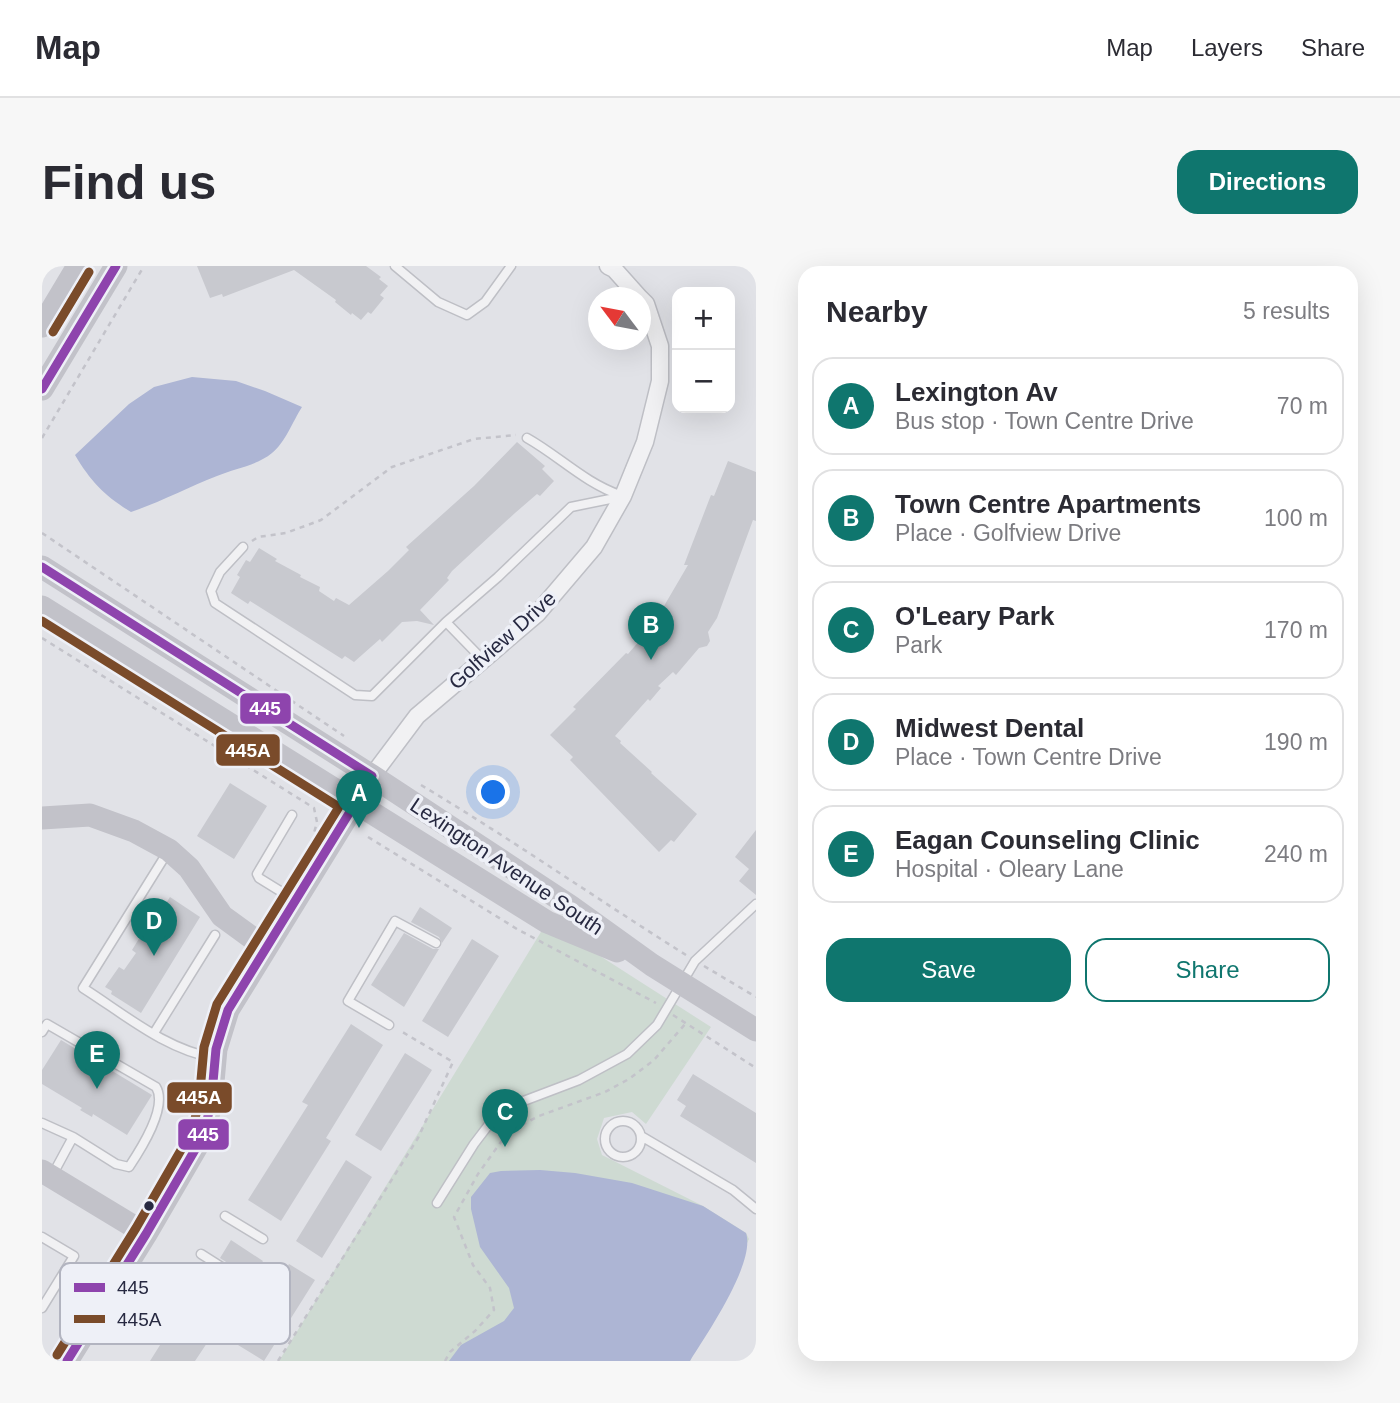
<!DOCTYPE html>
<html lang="en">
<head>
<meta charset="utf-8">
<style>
	:root { --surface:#fff; --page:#f7f7f7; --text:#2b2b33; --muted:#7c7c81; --line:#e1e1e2; --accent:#0f766e }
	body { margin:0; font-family:Helvetica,sans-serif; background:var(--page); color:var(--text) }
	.controls { position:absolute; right:21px; top:21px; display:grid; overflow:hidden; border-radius:14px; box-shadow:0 7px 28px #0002 }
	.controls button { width:63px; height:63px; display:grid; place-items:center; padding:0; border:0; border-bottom:2px solid var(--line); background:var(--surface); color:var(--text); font:35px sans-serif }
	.compass { position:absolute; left:546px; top:21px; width:63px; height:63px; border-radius:50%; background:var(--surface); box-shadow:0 7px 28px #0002; rotate:302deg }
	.you { position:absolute; left:452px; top:527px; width:24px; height:24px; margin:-18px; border:5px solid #fff; border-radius:50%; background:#1a73e8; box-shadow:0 0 0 10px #1a73e833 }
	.badge { display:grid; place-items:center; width:46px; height:46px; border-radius:50%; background:var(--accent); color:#fff; font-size:23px; font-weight:700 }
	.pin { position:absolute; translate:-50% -58px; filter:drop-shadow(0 2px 4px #0008) }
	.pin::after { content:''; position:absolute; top:37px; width:24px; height:21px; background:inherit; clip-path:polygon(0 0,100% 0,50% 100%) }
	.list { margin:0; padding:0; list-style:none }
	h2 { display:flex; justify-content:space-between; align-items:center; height:91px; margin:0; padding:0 28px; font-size:30px }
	h2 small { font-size:23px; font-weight:400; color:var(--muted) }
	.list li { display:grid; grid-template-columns:46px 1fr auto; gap:21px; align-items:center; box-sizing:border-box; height:98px; margin:0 14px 14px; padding:0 14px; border:2px solid var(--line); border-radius:21px }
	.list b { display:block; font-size:26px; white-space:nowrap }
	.list p { margin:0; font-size:23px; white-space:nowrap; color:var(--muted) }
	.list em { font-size:23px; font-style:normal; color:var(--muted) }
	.actions { display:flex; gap:14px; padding:21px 28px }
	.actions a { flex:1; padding:16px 0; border:2px solid var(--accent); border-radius:21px; text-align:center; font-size:24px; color:var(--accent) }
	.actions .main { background:var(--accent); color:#fff }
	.map { position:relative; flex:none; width:714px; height:1095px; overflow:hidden; border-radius:21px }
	header { display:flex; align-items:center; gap:42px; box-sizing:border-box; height:98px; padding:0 35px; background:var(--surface); border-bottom:2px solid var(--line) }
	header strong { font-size:33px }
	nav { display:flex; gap:38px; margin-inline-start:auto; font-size:24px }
	.intro { display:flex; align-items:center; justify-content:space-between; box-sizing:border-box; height:168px; padding:0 42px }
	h1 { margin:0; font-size:49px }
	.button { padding:18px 32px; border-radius:21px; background:var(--accent); color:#fff; font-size:24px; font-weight:700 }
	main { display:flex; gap:42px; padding:0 42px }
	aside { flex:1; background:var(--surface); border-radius:21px; box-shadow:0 7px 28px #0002 }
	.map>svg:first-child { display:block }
</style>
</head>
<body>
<header>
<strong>Map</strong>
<nav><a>Map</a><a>Layers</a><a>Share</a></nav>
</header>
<div class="intro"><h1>Find us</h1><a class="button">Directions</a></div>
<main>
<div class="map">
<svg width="714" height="1095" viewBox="0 0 714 1095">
	<rect width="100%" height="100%" fill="#e1e2e7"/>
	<!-- green -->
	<path fill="#cedad2" d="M505,656L669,761L604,858L590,846L562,852L555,873L560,889L661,940L704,967L707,973L648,1095H237Z"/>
	<!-- water -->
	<path fill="#adb5d4" d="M150,111L194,115L223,125L260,141C251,155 243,177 230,187C214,200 193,202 175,210C146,221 119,236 89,246C63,230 49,216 33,189L87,138L112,121Z
		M498,904L533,907L590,917L661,940L704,967C714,997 664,1069 648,1095H407L419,1079L462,1055L472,1042L467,1022L438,981L429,943V931L448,907L459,905Z"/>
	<!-- building -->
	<path fill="#c8c9cf" d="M155,0H324L339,11L337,13L346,20L338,29L342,32L329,48L326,46L319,54L310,47L309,49L293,36L294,34L252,4L181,31L180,28L168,32Z
		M475,176L503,200L500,203L512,215L498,230L495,228L473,247L410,305L405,312L407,314L378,344L392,359L375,355L360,356L340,376L338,373L312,396L303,390L300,393L208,335L206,338L189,327L198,311L195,309L204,294L208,296L217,282L235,293L233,295L259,309L258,311L278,321L277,325L292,335L294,332L307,339L346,305L367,284L364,281L432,220Z
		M686,195L714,206V255L711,254L675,352L666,366L668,375L665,380L657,382L634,409L631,406L616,420L619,422L608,435L606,433L573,470L579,475L578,477L610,506L609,507L655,548L632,576L629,574L617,586L528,494L531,491L508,469L534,443L531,441L584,387L586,388L605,366L614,351L608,348L615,336L622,340L646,299H642L669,229L672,230Z
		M188,517L225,540L192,593L155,570Z
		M714,564V629L697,615L707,603L693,591Z
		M128,631L158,651L99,747L69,728L70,725L63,721L77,701L82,704L94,687L90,684L98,671L101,673L112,656L109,654L118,640L121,642Z
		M378,641L410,662L400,677L397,671L369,656Z
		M362,667L391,683H397L362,741L329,719Z
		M430,673L457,690L406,771L380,755Z
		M309,758L341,779L284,872L289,875L239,955L206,934L266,839L260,836Z
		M19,774L110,829L85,869L51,848L50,851L38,844L40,842L0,818V804Z
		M363,787L390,804L339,885L313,869Z
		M651,808L714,847V897L638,850L644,840L635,834Z
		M304,894L330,911L280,992L254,975Z
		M189,974L221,995L172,1073L169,1071L153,1095H108L130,1060L134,1062L147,1041L171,1055L179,1053L180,1048L178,1044L154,1030L171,1003L194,1018H199L203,1015L201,1007L178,992Z
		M247,998L273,1014L222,1095L196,1079Z"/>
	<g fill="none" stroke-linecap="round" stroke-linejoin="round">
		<defs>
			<path id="lane" d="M353,0L396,36L425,49L443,36L469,0
				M485,172C517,190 543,217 578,229
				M201,281L178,306L169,325L173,337L313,429L330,430L404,356L441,394
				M404,356L456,311L529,241L578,231
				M250,549L215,608L217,612L251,633
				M125,587L41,722C82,748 124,784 173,792
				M347,759L306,735L353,655L394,677
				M0,766L5,758L114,821C126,841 99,883 87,901L74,898L31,871L0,857
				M112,767L173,669
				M563 873a18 18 0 1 1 36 0a18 18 0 1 1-36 0Z
				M599,870L691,924L714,943
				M11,908L31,871
				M395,937L432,878L448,857L479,836L537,814L585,788L615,759L653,695L714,638
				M183,950L221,973
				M0,971L32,990L0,1042
				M159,988L197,1012
				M135,1026L174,1049"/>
			<path id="street" d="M566,0L572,3L598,32
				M330,510L375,450L495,348L552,281L581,230L603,176L618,115V80L604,38L598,32"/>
		</defs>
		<!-- lane casing -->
		<use href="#lane" stroke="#bebfc5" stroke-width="11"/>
		<!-- street casing -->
		<use href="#street" stroke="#bebfc5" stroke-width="19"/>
		<!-- path -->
		<path stroke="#c3c3ca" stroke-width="2.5" stroke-dasharray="5 5" stroke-linecap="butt" d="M0,172L102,0
			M0,267L302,470
			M210,275L216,271L244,267L279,254L350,201L432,173L474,169
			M0,372L272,542L275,556L272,567
			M379,519C469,573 555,633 644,689
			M326,571L475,663L614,737
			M662,700L714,731
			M631,749L714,802
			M236,1095L376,872L411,796L357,764
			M403,1095L408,1086L433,1065L452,1044L448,1022L431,999L412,951L436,908L466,866L497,850L563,826L587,813L612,794L644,757"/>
		<!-- lane -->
		<use href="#lane" stroke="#f1f1f3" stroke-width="8"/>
		<!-- street -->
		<use href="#street" stroke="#f1f1f3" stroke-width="16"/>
		<!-- secondary -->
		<path stroke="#c2c2c9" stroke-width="23" d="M0,60L36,0
			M0,123L74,0
			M0,301L330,510L528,640L610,699L714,764
			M0,341L505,656L575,685
			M0,552L48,549L92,565L127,584L147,602L180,650L224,682
			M0,905L104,968
			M25,1095L104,968L161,870L169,838L174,783L186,744L322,523"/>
		<defs>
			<path id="bus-1" d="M0,123L74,0
				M0,301L330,510L186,744L174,783L169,838L161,870L104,968L25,1095"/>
			<path id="bus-2" d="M11,66L47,6
				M0,355L297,541L175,738L162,781L157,836L150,865L94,962L15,1089"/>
		</defs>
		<!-- bus-1 casing -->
		<use href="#bus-1" stroke="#eef0f7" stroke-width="14"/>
		<!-- bus-2 casing -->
		<use href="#bus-2" stroke="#eef0f7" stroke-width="14"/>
		<!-- bus-1 -->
		<use href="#bus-1" stroke="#8e44ad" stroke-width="9"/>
		<!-- bus-2 -->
		<use href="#bus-2" stroke="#7a4b2a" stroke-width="9"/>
	</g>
	<!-- markers -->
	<circle fill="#272941" stroke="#eef0f7" stroke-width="2.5" cx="107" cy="940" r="6"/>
	<g text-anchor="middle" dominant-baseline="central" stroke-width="7" stroke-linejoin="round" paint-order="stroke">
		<!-- street labels -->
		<g font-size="21" fill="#272941" stroke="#eef0f7">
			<text transform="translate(460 374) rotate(-42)">Golfview Drive</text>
			<text transform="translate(465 600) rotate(34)">Lexington Avenue South</text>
		</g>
	</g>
	<!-- legend -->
	<rect x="18" y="997" width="230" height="81" rx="10" fill="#eef0f7" stroke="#b2b4c0" stroke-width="2"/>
	<rect x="32" y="1017" width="31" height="9" fill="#8e44ad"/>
	<rect x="32" y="1049" width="31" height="8" fill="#7a4b2a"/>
	<g font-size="19" fill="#272941">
		<text x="75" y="1028">445</text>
		<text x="75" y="1060">445A</text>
	</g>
	<g stroke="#eef0f7" stroke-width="2.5">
		<rect x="197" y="426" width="53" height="33" rx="7" fill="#8e44ad"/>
		<rect x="173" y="467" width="66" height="34" rx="7" fill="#7a4b2a"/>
		<rect x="124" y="815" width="67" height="33" rx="7" fill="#7a4b2a"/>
		<rect x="135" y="852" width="53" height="33" rx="7" fill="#8e44ad"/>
	</g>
	<g font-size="19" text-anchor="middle" font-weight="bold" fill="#fff">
		<text x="223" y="449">445</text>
		<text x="206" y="491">445A</text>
		<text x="157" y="838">445A</text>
		<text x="161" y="875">445</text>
	</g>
</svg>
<div class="controls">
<button>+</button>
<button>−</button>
</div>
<svg class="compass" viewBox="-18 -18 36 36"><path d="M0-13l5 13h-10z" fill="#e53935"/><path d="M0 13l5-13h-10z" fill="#7c7c81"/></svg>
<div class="you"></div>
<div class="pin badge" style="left:317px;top:562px">A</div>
<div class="pin badge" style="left:609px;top:394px">B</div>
<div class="pin badge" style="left:463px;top:881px">C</div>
<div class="pin badge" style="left:112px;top:690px">D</div>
<div class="pin badge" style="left:55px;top:823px">E</div>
</div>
<aside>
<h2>Nearby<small>5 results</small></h2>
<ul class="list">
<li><span class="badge">A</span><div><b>Lexington Av</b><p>Bus stop · Town Centre Drive</p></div><em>70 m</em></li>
<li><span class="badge">B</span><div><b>Town Centre Apartments</b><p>Place · Golfview Drive</p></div><em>100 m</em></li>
<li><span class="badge">C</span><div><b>O'Leary Park</b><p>Park</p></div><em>170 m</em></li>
<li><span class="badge">D</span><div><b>Midwest Dental</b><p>Place · Town Centre Drive</p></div><em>190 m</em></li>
<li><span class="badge">E</span><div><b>Eagan Counseling Clinic</b><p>Hospital · Oleary Lane</p></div><em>240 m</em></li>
</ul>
<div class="actions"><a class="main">Save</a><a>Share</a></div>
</aside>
</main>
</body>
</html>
